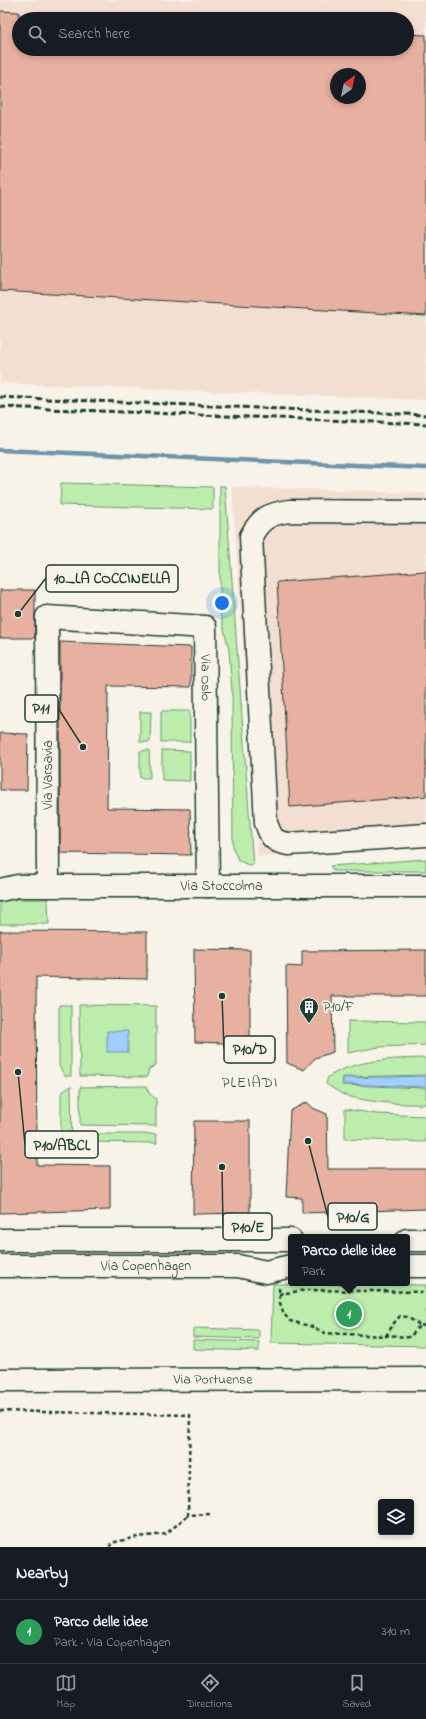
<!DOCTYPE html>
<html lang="en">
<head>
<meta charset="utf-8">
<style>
	:root { --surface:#171b24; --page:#242831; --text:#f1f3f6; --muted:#9ea1a6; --line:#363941; --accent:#8c9099 }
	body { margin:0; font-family:"Indie Flower",sans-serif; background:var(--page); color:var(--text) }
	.controls { position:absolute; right:12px; bottom:12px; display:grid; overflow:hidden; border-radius:4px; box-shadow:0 2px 6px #0003 }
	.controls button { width:36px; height:36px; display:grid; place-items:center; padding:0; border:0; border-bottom:1px solid var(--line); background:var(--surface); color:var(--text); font:20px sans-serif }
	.compass { position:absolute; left:330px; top:68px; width:36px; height:36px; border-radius:50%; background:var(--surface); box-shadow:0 2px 6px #0003; rotate:33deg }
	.you { position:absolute; left:222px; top:603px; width:14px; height:14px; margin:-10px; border:3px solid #fff; border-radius:50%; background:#1a73e8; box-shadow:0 0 0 6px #1a73e833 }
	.badge { display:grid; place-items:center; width:26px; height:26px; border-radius:50%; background:var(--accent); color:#fff; font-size:13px; font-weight:700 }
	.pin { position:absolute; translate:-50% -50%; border:2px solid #fff; box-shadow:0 1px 4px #0006 }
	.popup { position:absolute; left:288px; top:1234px; width:122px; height:52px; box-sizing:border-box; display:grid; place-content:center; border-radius:4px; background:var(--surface); filter:drop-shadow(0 1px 3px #0005); font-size:13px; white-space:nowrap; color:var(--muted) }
	.popup b { font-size:15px; color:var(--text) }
	.popup::after { content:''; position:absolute; left:50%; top:100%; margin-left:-8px; border:8px solid transparent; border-top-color:var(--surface) }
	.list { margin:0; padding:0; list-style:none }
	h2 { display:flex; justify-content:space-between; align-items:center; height:52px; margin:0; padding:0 16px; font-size:17px }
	h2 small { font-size:13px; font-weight:400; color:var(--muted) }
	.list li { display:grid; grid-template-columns:26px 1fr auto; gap:12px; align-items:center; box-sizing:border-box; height:64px; padding:0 16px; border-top:1px solid var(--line) }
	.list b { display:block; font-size:15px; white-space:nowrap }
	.list p { margin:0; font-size:13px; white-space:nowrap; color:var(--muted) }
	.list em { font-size:13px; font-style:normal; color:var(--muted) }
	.icon { flex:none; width:22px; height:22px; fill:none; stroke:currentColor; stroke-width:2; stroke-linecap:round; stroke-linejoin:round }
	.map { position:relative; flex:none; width:426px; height:1547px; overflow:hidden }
	.search { position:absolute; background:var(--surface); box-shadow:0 2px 6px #0003; left:12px; right:12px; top:12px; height:44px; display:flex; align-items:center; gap:10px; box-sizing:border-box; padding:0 14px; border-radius:22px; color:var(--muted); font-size:15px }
	.sheet { height:116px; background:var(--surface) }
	nav { display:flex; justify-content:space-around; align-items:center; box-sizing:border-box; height:56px; border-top:1px solid var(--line); background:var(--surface); font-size:11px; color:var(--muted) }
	nav a { display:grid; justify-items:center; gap:2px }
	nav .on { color:var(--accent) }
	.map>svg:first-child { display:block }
</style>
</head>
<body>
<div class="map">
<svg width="426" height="1547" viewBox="0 0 426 1547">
	<rect width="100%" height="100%" fill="#f7f3e8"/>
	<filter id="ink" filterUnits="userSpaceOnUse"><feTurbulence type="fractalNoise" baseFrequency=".025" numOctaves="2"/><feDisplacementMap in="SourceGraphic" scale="8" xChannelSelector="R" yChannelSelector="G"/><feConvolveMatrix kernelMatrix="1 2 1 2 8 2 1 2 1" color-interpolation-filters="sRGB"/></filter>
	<g filter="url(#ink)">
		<!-- built -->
		<path fill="#f2dfd2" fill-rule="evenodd" d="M0,0H426V400L0,383ZM19,19H407V49H19ZM336,74H360V98H336Z
			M232,487L426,493V847L258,856Z"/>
		<!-- green -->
		<path fill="#bcedad" stroke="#6e9570" d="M61,483L213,487V509L60,505Z
			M220,486H225L253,865H248L238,860L233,848L232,692L229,650L220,613Z
			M161,711H190V742H161Z
			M140,712H151L150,742H140Z
			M149,750L150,778H140V751Z
			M162,750L190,751V781L162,780Z
			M426,859V871H334L330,866Z
			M0,899H48L49,924H0Z
			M59,1005H71V1076H65L59,1066Z
			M79,1005L156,1006V1065L149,1069L147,1077L80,1076Z
			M348,1021L426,1022V1045L379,1047L348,1053Z
			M426,1058V1075L343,1077L342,1085L426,1088V1104C405,1105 360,1102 342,1094C336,1091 331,1087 326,1084L328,1077C356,1059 393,1059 426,1058Z
			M71,1086L72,1145L61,1144V1093Z
			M146,1086L149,1093L156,1099V1126L80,1125V1087Z
			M345,1109L377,1114L426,1116V1142L345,1139Z
			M81,1134H156L157,1143L81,1142Z
			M273,1284L426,1285V1346L271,1343Z
			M193,1328L259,1330V1339L193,1337Z
			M193,1340L259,1342V1351L193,1349Z"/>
		<!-- water -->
		<path fill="#a1cefc" stroke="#6d94ac" d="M107,1031H128V1052H107Z
			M426,1076V1087L343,1084V1078Z"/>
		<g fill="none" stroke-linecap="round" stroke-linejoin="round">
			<!-- stream -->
			<path stroke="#6d94ac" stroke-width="4.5" d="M0,450L426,468"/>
		</g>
		<!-- building -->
		<path fill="#e8b0a0" stroke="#1f3d34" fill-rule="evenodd" d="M0,11L19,12V49H407V34L426,35V316L0,291ZM336,74H360V98H336Z
			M426,571V796L290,807L277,582Z
			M0,590H35V638H0Z
			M60,642L191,647V687L108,686L107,808L190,809L191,855L60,853Z
			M0,733L28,734L27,790H0Z
			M0,931L147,932V979L36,977L37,1165L110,1166V1210L0,1213Z
			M194,949L250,950V1044L195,1042Z
			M426,950V996H332L333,1052L315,1058L304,1070L287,1063L286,966L302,967V951Z
			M307,1102L313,1108L327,1114L328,1169H426V1209L302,1213V1198L286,1197L290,1111Z
			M194,1121H250V1213L193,1214Z"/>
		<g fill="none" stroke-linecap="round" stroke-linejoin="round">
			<defs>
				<g id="minor">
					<path d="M426,512L289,511C269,514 261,518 251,536L266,823C271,837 273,842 289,844L426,835"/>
					<path id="s1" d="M48,886L47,617L205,627L208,886"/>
					<path id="s2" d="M0,890L18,886H426"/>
					<path d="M0,1240H291"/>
					<path d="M407,1240H426"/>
					<path id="s3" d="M0,1266H238L266,1272L291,1266"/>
					<path d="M407,1266H426"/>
					<path id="s4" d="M0,1380L426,1379"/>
				</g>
			</defs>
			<!-- minor casing -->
			<use href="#minor" stroke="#1f3d34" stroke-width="25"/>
			<!-- path -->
			<path stroke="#1f3d34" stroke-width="2.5" stroke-dasharray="4 3" stroke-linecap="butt" d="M279,1288L280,1303L284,1314L290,1321L310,1326L325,1333L386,1336C395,1334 401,1338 410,1337L420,1325L426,1326
				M279,1294L307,1290L426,1292
				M386,1336L394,1323L400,1316L407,1317L420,1325
				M0,1411L190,1415L188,1515L211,1514
				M111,1547V1543L137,1537L166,1534L188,1515"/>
			<!-- minor -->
			<use href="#minor" stroke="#f7f3e8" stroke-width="22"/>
			<!-- rail -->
			<path stroke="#1f3d34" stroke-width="3" stroke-dasharray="6 3" stroke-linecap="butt" d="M0,397L426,415
				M0,407L426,424"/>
		</g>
	</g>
	<!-- icons -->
	<defs>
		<symbol id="building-pin" viewBox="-11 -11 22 30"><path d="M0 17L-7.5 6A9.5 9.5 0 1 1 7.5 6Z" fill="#1f3d34" stroke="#f7f3e8"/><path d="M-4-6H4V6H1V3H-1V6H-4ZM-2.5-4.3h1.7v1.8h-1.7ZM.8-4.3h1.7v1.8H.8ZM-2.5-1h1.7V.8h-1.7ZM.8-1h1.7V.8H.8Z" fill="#fff"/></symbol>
	</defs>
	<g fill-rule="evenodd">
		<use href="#building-pin" x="298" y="996" width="22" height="30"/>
	</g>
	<g text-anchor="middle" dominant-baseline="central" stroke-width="3.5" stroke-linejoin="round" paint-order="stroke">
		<!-- street labels -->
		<g font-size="14" fill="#1f3d34" stroke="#f7f3e8">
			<text stroke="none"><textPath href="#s1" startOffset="478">Via Oslo</textPath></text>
			<text transform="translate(48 775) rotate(-90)">Via Varsavia</text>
			<text stroke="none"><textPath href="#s2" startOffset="222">Via Stoccolma</textPath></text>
			<text stroke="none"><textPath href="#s3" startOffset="146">Via Copenhagen</textPath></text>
			<text stroke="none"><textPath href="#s4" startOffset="213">Via Portuense</textPath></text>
		</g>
		<!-- poi labels -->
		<g font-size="14" fill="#1f3d34" stroke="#f7f3e8" text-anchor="start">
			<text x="323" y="1007">P10/F</text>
		</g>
		<!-- neighbourhood labels -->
		<g font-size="15" letter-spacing="1" fill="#1f3d34" stroke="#f7f3e8">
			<text x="250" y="1083">PLEIADI</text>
		</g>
	</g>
	<!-- callouts -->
	<path fill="none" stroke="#1f3d34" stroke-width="1.5" d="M18 614L46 578M83 747L58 708M222 996L224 1049M18 1072L25 1145M308 1141L328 1217M222 1167L223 1226"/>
	<g fill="#1f3d34" stroke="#f7f3e8" stroke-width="1.5">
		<circle cx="18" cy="614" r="4"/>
		<circle cx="83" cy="747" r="4"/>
		<circle cx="222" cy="996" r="4"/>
		<circle cx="18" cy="1072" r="4"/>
		<circle cx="308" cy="1141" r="4"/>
		<circle cx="222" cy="1167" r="4"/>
	</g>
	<g fill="#f7f3e8" stroke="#1f3d34" stroke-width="1.5">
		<rect x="46" y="565" width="132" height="27" rx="4"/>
		<rect x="25" y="695" width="33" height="27" rx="4"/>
		<rect x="224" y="1036" width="51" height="27" rx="4"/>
		<rect x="25" y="1131" width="73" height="27" rx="4"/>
		<rect x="328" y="1203" width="49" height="27" rx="4"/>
		<rect x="223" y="1213" width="49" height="27" rx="4"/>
	</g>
	<g font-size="15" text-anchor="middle" font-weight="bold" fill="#1f3d34">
		<text x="112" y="583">10_LA COCCINELLA</text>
		<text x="41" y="713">P11</text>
		<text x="250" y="1054">P10/D</text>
		<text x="62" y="1150">P10/ABCL</text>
		<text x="353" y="1222">P10/G</text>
		<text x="248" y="1232">P10/E</text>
	</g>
</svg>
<div class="controls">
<button><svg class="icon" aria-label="layers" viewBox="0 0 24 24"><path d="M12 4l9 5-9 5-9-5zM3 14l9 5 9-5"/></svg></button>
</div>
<svg class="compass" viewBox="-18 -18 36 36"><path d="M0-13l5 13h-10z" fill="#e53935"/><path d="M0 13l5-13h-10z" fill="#9ea1a6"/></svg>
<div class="you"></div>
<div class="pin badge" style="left:349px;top:1314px;background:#2e9e5b">1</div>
<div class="popup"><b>Parco delle idee</b>Park</div>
<div class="search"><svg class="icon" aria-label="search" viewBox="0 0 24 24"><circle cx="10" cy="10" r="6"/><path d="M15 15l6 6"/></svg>Search here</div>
</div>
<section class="sheet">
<h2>Nearby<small></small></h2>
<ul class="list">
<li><span class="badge" style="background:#2e9e5b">1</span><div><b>Parco delle idee</b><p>Park · Via Copenhagen</p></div><em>310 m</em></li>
</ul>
</section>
<nav>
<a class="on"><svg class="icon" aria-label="map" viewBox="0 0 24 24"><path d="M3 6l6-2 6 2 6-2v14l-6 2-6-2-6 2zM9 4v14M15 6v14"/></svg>Map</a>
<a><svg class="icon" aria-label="directions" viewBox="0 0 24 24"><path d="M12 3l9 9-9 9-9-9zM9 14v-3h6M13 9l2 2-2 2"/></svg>Directions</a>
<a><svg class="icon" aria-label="saved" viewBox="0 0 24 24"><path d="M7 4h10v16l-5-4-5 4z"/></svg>Saved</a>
</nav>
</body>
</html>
